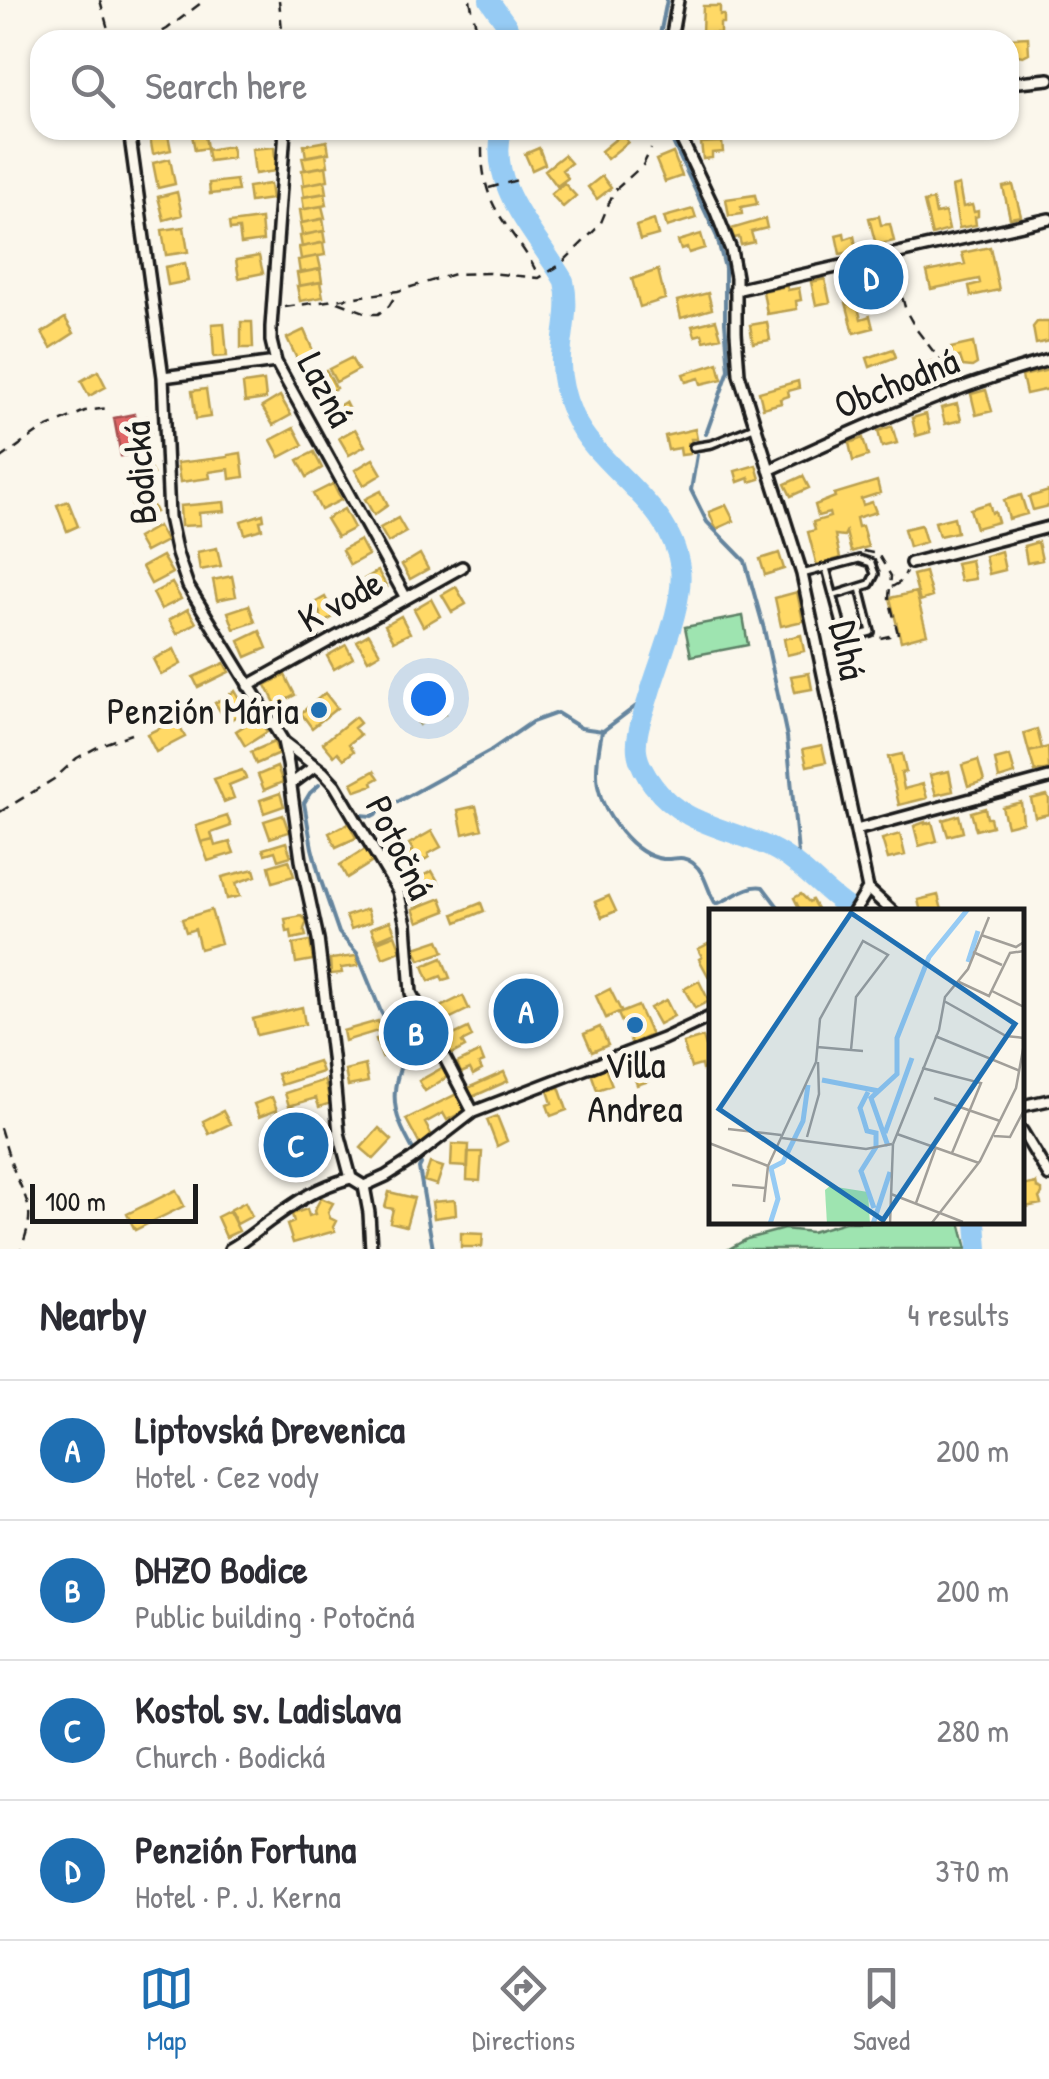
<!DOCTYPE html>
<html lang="en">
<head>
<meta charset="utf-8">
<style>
	:root { --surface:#fff; --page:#f2f2f3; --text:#2b2b33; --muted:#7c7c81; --line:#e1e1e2; --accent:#1f6fb2 }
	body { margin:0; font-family:"Patrick Hand",sans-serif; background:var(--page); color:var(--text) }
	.scale { position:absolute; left:30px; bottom:25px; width:168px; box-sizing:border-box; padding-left:10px; border:5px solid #1c1c1c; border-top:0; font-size:28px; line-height:35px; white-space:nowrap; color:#1c1c1c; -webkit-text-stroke:8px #fbf7ec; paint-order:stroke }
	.you { position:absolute; left:428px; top:698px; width:35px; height:35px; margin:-25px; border:8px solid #fff; border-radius:50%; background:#1a73e8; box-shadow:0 0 0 15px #1a73e833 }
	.badge { display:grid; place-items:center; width:65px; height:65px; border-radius:50%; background:var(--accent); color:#fff; font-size:32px; font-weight:700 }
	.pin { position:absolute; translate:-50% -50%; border:5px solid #fff; box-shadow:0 2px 10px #0006 }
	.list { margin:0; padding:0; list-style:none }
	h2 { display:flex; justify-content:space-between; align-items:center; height:130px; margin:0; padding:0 40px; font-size:42px }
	h2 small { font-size:32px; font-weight:400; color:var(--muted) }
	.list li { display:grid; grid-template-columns:65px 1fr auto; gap:30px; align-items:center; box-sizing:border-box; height:140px; padding:0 40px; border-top:2px solid var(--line) }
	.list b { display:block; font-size:38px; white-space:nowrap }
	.list p { margin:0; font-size:32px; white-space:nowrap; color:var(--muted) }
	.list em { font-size:32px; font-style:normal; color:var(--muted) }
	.icon { flex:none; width:55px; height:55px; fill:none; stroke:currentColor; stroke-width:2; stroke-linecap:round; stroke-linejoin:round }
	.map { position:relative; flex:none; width:1049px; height:1249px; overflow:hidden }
	.search { position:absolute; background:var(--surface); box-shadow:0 2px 8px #0004; left:30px; right:30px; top:30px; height:110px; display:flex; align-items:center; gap:25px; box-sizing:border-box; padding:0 35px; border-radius:30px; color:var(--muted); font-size:38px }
	.sheet { height:690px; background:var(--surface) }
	nav { display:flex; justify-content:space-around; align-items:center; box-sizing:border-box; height:140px; border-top:2px solid var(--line); background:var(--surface); font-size:28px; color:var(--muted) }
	nav a { display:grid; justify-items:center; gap:5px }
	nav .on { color:var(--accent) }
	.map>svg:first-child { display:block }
</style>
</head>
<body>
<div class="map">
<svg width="1049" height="1249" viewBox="0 0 1049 1249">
	<rect width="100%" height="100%" fill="#fbf7ec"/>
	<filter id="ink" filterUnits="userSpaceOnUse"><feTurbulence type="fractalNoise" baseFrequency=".01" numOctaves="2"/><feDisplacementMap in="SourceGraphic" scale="20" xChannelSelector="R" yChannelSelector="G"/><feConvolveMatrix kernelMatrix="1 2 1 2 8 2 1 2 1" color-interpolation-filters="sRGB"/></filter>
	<g filter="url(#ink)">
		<!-- green -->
		<path fill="#9ee4b0" stroke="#5d8066" stroke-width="2.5" d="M743,616L748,645L691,656L685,627Z
			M845,1222H960L967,1249H729L747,1239L784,1229L811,1232Z"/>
		<!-- homes -->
		<path fill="#ffd966" stroke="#bba050" stroke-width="2.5" d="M703,6H720V15H724V23H720V33H702Z
			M1028,37L1029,53L1023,56L1011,54L1010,38Z
			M167,130L171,150L153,154L149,132Z
			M185,130H204L207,148L195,150L191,130Z
			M622,134L628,142L607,159L601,151Z
			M327,141L329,153L306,157L304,145Z
			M722,142L723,152L712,153V158L703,159L701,143Z
			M231,146L233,158L209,161L207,150Z
			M274,147L276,171L255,174L252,149Z
			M539,148L545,164L532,170L525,154Z
			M326,153L328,166L305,170L302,157Z
			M673,153L682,176L665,182L656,160Z
			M564,155L571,163L562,170L568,178L557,186L545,170Z
			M170,159L175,184L158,188L153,163Z
			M326,166L328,180L304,185L302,170Z
			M602,176L611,188L597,199L588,187Z
			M236,180L238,191L210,194L209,183Z
			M325,181L327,193L304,197L302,185Z
			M564,183L576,196L563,207L551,194Z
			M270,184L272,199L250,202L248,187Z
			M959,185L963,207L972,205L974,212L978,211V216L975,217L976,225L959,228L952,187Z
			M1013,185L1021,216L1010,218L1003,187Z
			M177,192L182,215L164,220L158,197Z
			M325,193L327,205L304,209L302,197Z
			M755,195L757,204L741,207L742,214L729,216L726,199Z
			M933,200L936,214L945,212L949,230L932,235L924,202Z
			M322,206L325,218L302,223L300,210Z
			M693,209L696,218L667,227L664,217Z
			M879,216L881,225L890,224L894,241L876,245L869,218Z
			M261,219L263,241L241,244L239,229L230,230L229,223Z
			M323,219L325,231L302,235L300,223Z
			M765,219L767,228L751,232L754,242L741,245L739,237L734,238L731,229Z
			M654,220L658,235L640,240L636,226Z
			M184,227L188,252L166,255L162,230Z
			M323,231L325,242L302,247L300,236Z
			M844,233L845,239L854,236L857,251L840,254L836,235Z
			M701,234L705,248L689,253L687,248L681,250L678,241Z
			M323,243L325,255L301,259L299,247Z
			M990,247L999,290L971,296L969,286L980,283L979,279L931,289L927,272L965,264L962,253Z
			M259,256L263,273L239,278L236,260Z
			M318,256L321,269L300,273L298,260Z
			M185,263L188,281L168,285L165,267Z
			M878,266L882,285L865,289L861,270Z
			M320,269L322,282L299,286L297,273Z
			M658,270L665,299L640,307L632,279Z
			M857,272L861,290L854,292L861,319L870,316L873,328L854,333L839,276Z
			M825,279L830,302L816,305L811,282Z
			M320,282L323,297L300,301L297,286Z
			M787,286L788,290L799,288L801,300L796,301L797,309L767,314L763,291Z
			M708,293L712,309L681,318L677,301Z
			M65,318L74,333L51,348L42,333Z
			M716,320L721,337L704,341L702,334L695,336L692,326Z
			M241,322H252L253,348H241Z
			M767,322L770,340L753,343L750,325Z
			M1037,322H1049V341L1036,344L1033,327Z
			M224,323L227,356L214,357L212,324Z
			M304,330L314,353L298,361L287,338Z
			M973,343L977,364L972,367L963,366L960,357L953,358L951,348Z
			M893,349L896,357L870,367L867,358Z
			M351,358L358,370L336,382L329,369Z
			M933,361L942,381L924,387L917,366Z
			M718,363L722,379L701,384L699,378L686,382L683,374Z
			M326,370L336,388L317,398L307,380Z
			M1049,370V389L1026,394L1022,376Z
			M98,371L106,387L89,396L81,381Z
			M264,381L266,399L245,402L243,384Z
			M798,381L799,388L788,391L789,396L780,399L781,403L763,408L759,392Z
			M206,389L210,417L196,419L192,391Z
			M986,390L992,411L976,415L971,394Z
			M280,396L291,415L273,425L262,407Z
			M345,402L352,416L334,426L327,413Z
			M957,404L961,420L945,424L941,408Z
			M926,414L930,432L916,436L912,418Z
			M892,426L897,443L882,447L878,431Z
			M294,428L303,445L280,457L271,440Z
			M355,429L365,446L349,455L339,438Z
			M695,429L697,439H691L692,443H688L690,454L681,455L680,448L668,450L665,436Z
			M863,438L868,456L853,461L849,443Z
			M314,452L322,468L307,477L298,460Z
			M241,453L244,477L230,479L229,469L209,472L210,478L180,482L177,463L228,457V455Z
			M373,459L382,474L364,485L355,470Z
			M147,464L153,474L134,486L128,475Z
			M756,465L760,479L750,482L749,478L738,482L735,471Z
			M803,476L809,488L791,496L785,484Z
			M877,481L880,493L861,499L863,505L872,502L876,512L856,518L858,527L862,526L868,547L851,552L846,532L844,536L835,535L840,558L817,566L808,532L815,530L813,522L830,517L829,513L818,516L815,505L835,497L834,494Z
			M333,484L341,500L321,510L313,494Z
			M381,491L388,505L374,515L365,499Z
			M1049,491V506L1033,510L1029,497Z
			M1021,495L1027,514L1009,519L1004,500Z
			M148,496L156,512L139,519L132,504Z
			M68,501L78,526L67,531L57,505Z
			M224,502L225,511L199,513L200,525L181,526L180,506Z
			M989,503L992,513L995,512L998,522L976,528L970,509Z
			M726,505L734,521L716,529L709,512Z
			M344,509L354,528L337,537L326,519Z
			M263,514L264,520L260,521L262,529L245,534L241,521Z
			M954,517L957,532L939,536L935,522Z
			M398,518L406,532L388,542L380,528Z
			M921,525L926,542L909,547L904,529Z
			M158,526L166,541L145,552L137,538Z
			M360,540L368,555L350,565L342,550Z
			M1038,542L1042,560L1027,563L1024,546Z
			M217,548L221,566L200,570L197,552Z
			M1001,551L1005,570L989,574L985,556Z
			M779,553L784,569L765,575L760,559Z
			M420,554L428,569L410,579L402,565Z
			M162,556L172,573L151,584L142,567Z
			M971,560L975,579L960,581L956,563Z
			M378,571L387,587L370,597L361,581Z
			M925,572L932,597L920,601L913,575Z
			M232,576L236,596L217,600L213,580Z
			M172,583L181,599L161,609L153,593Z
			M456,587L466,604L452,612L442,595Z
			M797,592L803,621L781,626L775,598Z
			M916,592L927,634L901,641L890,598Z
			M325,597L335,616L321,624L318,619L321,616L319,611L316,613L311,605Z
			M431,599L440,616L423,626L414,609Z
			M249,605L255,622L234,629L228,612Z
			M188,609L196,623L177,634L169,620Z
			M401,616L410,633L394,641L385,625Z
			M260,631L267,648L246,657L239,641Z
			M369,634L380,653L368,660L357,641Z
			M801,635L804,651L787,655L784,639Z
			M346,645L353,658L334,669L327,656Z
			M174,649L181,664L161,675L153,659Z
			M224,663L229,672L198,687L193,677Z
			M809,673L812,689L795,692L791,676Z
			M285,675L295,695L276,705L266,685Z
			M235,691L246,710L227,722L215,703Z
			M325,693L337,708L312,728L301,713Z
			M428,696L430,699L434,696L445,714L435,720L433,717L419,725L410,710Z
			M258,717L267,732L245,746L236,731Z
			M355,717L360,723L354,728L360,735L349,744L354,751L344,759L338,752L334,756L323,743Z
			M176,720L185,737L156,752L147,734Z
			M1037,729L1042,749L1029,752L1024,733Z
			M274,742L279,754L256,764L251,752Z
			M822,745L826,762L807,766L803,749Z
			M1048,747L1049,769L1035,772L1029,752Z
			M902,754L906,772L901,773L904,789L923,784L927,798L899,805L888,757Z
			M1010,756L1015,774L999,779L995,760Z
			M978,760L984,781L968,786L962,765Z
			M277,767L283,782L264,790L258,775Z
			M242,770L246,778L229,785L234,798L224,802L214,779Z
			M374,771L379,778L372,782L373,785L356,791L352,783Z
			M949,771L953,791L936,795L930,775Z
			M280,793L284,806L264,813L260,800Z
			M1047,795L1049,799V814L1035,817L1031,799Z
			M1021,802L1023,822L1007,826L1002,807Z
			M476,806L482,829L463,834L458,810Z
			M985,808L987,818H990L992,826L976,830L971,812Z
			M283,815L289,832L270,838L264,821Z
			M959,815L963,832L948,836L943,820Z
			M227,816L231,826L211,833L213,839L201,842L196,826Z
			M925,822V824L932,822L937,841L919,846L914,826Z
			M349,823L356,838L336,847L329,833Z
			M432,831L441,847L428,854L429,857L401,874L392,856L402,850L405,855L413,850L409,844Z
			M900,834L905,855L888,859L882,839Z
			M213,839L215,846L230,842L234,853L208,861L201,842Z
			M286,842L291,856L278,860L275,851L265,854L263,849Z
			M367,848L374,861L347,878L340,865Z
			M289,860L294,876L273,882L269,866Z
			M254,869L256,876L236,883L240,896L227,899L222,877Z
			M432,871L439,883L418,894L411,882Z
			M801,894L809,902L812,900L819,912H801L794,898Z
			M938,895L942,910L921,912L918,900Z
			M609,896L616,911L602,917L595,902Z
			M441,898L446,911L418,922L413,909Z
			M481,903L484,911L457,922L454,914Z
			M367,909L371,922L351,929L346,916Z
			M211,910L221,943L200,949L195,929L186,932L182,919Z
			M302,916L307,921L304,929L306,936L292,939L291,931L287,932L285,919Z
			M390,921L395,932L376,940L371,928Z
			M395,935L401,951L383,958L377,942Z
			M439,940L444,952L420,960L415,948Z
			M310,941L313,960L296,963L293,944Z
			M712,942L710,960L712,983L699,959L702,957L698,949Z
			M357,956L358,966L341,968L342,973L331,974L330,959Z
			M442,958L450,978L443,980L441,976L429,981L423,966Z
			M699,981L709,1001L695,1008L684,989Z
			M610,989L621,1011L606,1018L596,996Z
			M463,996L469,1009L436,1025L430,1012Z
			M666,1000L674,1016L659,1024L650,1008Z
			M638,1006L651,1035L632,1044L618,1014Z
			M302,1007L305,1024L257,1035L253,1019Z
			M378,1021L381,1030L345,1041L343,1031Z
			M600,1027L608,1045L592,1052L584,1034Z
			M468,1028L472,1037L462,1042L465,1047L450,1055L443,1040Z
			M389,1035L395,1053L382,1057L376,1039Z
			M703,1037L712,1067L702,1070L701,1065L691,1068L683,1043Z
			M480,1052L484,1062L479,1064L482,1070L473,1075L470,1069L461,1073L457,1063Z
			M639,1055L649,1081L637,1085L628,1059Z
			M318,1061L322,1072L281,1085L277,1074Z
			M365,1065L368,1082L348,1086L345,1070Z
			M442,1068L447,1077L425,1091L419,1081Z
			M605,1068L612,1085L597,1090L591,1073Z
			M504,1072L508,1081L472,1097L468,1088Z
			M324,1080L331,1103L319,1107L316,1098L289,1106L285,1093Z
			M559,1087L567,1110L551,1116L547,1105L552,1103L548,1091Z
			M459,1093L468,1109L447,1120L443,1113L425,1123L433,1138L420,1145L406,1119Z
			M272,1097L277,1110L259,1117L254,1104Z
			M223,1111L230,1124L209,1134L203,1121Z
			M497,1116L507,1141L497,1146L487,1120Z
			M379,1128L392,1140L374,1159L361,1148Z
			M452,1144L469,1145L468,1167L451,1166Z
			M468,1152H482L480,1181L467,1180Z
			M430,1163L443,1167L437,1185L424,1181Z
			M1036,1183L1037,1188L1042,1190V1194L1039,1198L1041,1204L1025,1207L1022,1186Z
			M176,1190L184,1206L135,1230L127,1214Z
			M389,1192L414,1198L406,1226L390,1222L393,1209L385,1207Z
			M321,1198L333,1203L328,1212L330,1218L336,1221L333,1227L335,1231L293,1243L287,1225L294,1222L292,1214L307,1209L309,1216L315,1214L314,1211Z
			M455,1200L456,1215L434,1218L432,1202Z
			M245,1202L252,1216L237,1224L230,1210Z
			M229,1211L239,1231L226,1237L217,1217Z
			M461,1233L483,1234L482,1247H461Z"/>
		<!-- shops -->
		<path fill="#e06666" stroke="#a55050" stroke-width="2.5" d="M134,414L135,419L147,417L151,436L139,438L141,452L121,456L114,418Z"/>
		<!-- public -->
		<path fill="#76a5af" stroke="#5b7c83" stroke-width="2.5" d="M297,1127L302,1135L309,1136V1141H312L309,1143L311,1149L307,1148L302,1152L304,1154L300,1152L295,1156L297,1158L295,1160L293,1157L288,1163L286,1159L279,1163L273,1154L280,1150L278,1146L286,1143L287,1140L288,1142L291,1140L287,1133Z"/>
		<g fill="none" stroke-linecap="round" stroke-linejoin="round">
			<!-- stream -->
			<path stroke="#65859e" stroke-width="4" d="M659,40L667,0
				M670,136L717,237L725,268V322L729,370L706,434
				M697,455L691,490L707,522L745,561L764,629L787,737L799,864
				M602,731C599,748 595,769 598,786C603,815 633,855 663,859C675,860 682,854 693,863C706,873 707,891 716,904C731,899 747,884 763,887L782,912
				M319,785L310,793L304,803L312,848L320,878L339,933L357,953L381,1012L404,1051C403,1064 396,1076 395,1090C392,1117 408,1140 421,1164L419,1168L433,1249
				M361,815L372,816L490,751L532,722L557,713L581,728L603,731L648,697"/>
			<!-- river -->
			<path stroke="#96cbf4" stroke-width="20" d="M489,0L507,25L513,40
				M502,130C487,187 538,235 564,281C570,307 563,330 561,356C560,375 565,397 573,415C599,471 671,501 680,568C685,601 660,659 650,692C645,710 635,732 637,751C638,762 646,776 653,785C682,825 729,828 771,848C804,864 824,894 855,912
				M976,1222L978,1249"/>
			<defs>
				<path id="service" d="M693,447L712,444L754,427
					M826,568L845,639L871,632L860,588
					M802,574L859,559L871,563L875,574L870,584L835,595"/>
				<path id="minor" d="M671,40L678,0
					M1009,83L1049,79
					M129,130L163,377L169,517L177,554L188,586L283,741L288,764L301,860L318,939L332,1056L339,1133L351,1178L364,1186L369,1213L371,1249
					M285,130L271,327V341L276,362L406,598
					M677,130L716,212L731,250L736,277V332L739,374L802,574L868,889
					M735,290L1049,219
					M163,377L276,362
					M769,470C861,427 951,387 1049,360
					M911,563L1049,527
					M248,686L462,567
					M285,743L323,772L335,785L398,891L406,924L411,993L473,1112
					M291,784L315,766
					M856,830L1049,778
					M868,889L893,912
					M854,912L868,889
					M1022,1106L1049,1100
					M1022,1131L1049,1176
					M364,1186L386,1176L411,1160L473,1112L663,1039L712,1016
					M230,1249C245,1241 257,1230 271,1220C299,1200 317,1187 351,1178"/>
			</defs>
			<!-- service casing -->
			<use href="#service" stroke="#1c1c1c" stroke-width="12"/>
			<!-- minor casing -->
			<use href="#minor" stroke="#1c1c1c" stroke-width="16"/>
			<!-- path -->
			<path stroke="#1c1c1c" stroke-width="2.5" stroke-dasharray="10 8" stroke-linecap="butt" d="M100,0L111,40
				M279,0L283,40
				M470,0L479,40
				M147,40L167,29L205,0
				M483,130C480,160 483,190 500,216C513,237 530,255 539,278
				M489,188L521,179
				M893,263L906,311L916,329L954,378
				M338,302L370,314H378L389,306L397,293
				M285,307L398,291L454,274L489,273L539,278L560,265L600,225L614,191L643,165L651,149
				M0,459L41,430L85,411L108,408
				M863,551L878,554L891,576L889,598L898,634L876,639
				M892,587L902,581L906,572
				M0,812L54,779L77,758L103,744L131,734
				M0,1128C5,1143 9,1159 15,1173C30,1208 35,1211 21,1249"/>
			<!-- service -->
			<use href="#service" stroke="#fbf7ec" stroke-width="5"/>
			<!-- minor -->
			<use href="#minor" stroke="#fbf7ec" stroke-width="9"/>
		</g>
	</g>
	<!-- markers -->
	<g fill="#1f6fb2" stroke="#fbf7ec" stroke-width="4">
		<circle cx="319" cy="710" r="10"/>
		<circle cx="635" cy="1025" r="10"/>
	</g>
	<g text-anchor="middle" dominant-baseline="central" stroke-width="10" stroke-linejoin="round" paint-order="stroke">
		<!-- street labels -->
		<g font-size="38" fill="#1c1c1c" stroke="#fbf7ec">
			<text transform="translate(896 382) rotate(-22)">Obchodná</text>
			<text transform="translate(327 389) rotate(62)">Lazná</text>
			<text transform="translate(139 473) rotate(-94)">Bodická</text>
			<text transform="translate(340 600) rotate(-29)">K vode</text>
			<text transform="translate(849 650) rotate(79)">Dlhá</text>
			<text transform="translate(401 847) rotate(64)">Potočná</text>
		</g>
		<!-- poi labels -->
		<g font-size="38" fill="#1c1c1c" stroke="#fbf7ec" text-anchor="end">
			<text x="299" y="710">Penzión Mária</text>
			<text x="635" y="1064" text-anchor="middle">Villa<tspan x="635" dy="44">Andrea</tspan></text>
		</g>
	</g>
	<!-- overview -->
	<g transform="translate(709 909)">
		<rect width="315" height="315" fill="#fbf7ec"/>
		<path d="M121,277L159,283L161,315H118L116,281Z" fill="#9ee4b0"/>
		<path fill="none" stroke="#96cbf4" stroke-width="5" d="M259,53L269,22M113,171L170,182M159,183L151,199L158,222L167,224V238L152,262L165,299M176,224L203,149M179,237L162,189L188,165V129L220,48L259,0M61,315L69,290L62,259L74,253L94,212L99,176M164,315L181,263"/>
		<path fill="none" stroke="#a29f99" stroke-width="2.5" d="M272,26L307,38L315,33M264,43L293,56M250,73L280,87L301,44L315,42M283,82L315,98M235,92L297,127L315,129M226,127L311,162M108,138L154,142M213,159L272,174L243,244M225,189L291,212M19,220L72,226M188,225L270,254M285,227L301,228L315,201M98,228L110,185L109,153M73,229L157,240L183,235M0,234L59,257M184,235L230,121L236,88L259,60L280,8M23,276L56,279M182,285L254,313M55,293L59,257L107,153L111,110L154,32L179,46L147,88L142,141M207,294L227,238M181,315L184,235M222,315L271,252L307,179L315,135"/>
		<path fill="#1f6fb2" fill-opacity="0.15" stroke="#1f6fb2" stroke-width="5" d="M142,4L306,115L174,311L10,200Z"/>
		<rect width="315" height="315" fill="none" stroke="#1c1c1c" stroke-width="5"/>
	</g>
</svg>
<div class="scale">100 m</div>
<div class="you"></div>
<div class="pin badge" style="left:526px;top:1011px">A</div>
<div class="pin badge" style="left:416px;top:1033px">B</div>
<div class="pin badge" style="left:296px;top:1145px">C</div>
<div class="pin badge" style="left:871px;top:277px">D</div>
<div class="search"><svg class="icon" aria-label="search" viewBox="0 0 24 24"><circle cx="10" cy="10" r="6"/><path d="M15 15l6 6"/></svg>Search here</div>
</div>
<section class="sheet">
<h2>Nearby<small>4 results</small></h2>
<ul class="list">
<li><span class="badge">A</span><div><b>Liptovská Drevenica</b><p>Hotel · Cez vody</p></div><em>200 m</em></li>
<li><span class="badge">B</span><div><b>DHZO Bodice</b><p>Public building · Potočná</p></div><em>200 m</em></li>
<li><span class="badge">C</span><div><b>Kostol sv. Ladislava</b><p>Church · Bodická</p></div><em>280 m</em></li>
<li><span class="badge">D</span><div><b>Penzión Fortuna</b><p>Hotel · P. J. Kerna</p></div><em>370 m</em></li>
</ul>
</section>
<nav>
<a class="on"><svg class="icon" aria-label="map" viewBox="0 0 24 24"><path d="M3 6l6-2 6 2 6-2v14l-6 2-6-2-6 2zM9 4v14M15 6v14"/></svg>Map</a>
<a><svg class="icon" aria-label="directions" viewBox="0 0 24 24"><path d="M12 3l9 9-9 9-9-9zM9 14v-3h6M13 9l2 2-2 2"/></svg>Directions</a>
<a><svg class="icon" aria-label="saved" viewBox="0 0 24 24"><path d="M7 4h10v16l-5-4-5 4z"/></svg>Saved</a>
</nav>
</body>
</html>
